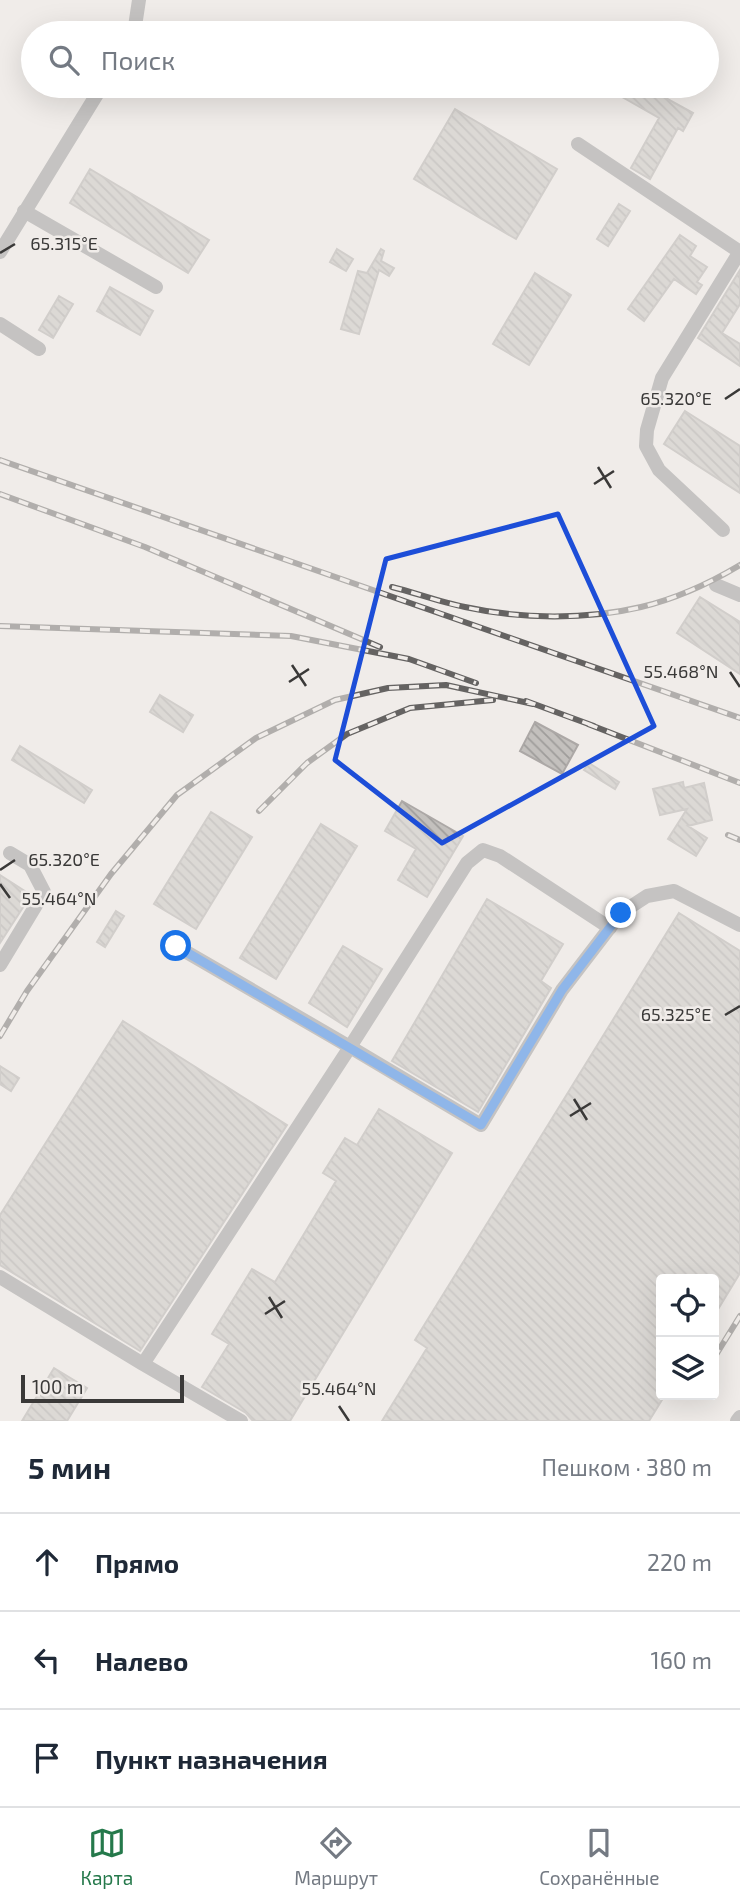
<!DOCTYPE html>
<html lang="ru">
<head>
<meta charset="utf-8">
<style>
	:root { --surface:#fff; --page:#f6f6f7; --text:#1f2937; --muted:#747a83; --line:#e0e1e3; --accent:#25794b }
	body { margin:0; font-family:"Exo 2",sans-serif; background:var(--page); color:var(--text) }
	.controls { position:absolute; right:21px; bottom:21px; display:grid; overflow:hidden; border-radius:7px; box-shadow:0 7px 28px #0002 }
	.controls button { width:63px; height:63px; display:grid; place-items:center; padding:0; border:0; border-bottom:2px solid var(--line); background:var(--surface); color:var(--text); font:35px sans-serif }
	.scale { position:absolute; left:21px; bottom:18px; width:163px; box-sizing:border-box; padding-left:7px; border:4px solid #3a3938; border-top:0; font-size:19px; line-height:24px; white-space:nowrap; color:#3a3938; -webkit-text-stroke:5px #f0ece9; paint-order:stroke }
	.stop { position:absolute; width:21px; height:21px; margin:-16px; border:5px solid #1a73e8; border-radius:50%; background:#fff }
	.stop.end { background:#1a73e8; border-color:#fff; box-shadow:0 2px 7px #0008 }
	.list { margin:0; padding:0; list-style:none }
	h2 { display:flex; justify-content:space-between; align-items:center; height:91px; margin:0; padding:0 28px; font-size:30px }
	h2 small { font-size:23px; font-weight:400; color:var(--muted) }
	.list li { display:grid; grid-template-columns:46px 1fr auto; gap:21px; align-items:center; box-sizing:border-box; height:98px; padding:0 28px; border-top:2px solid var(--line) }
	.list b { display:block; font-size:26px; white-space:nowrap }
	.list em { font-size:23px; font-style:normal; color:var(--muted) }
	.icon { flex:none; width:38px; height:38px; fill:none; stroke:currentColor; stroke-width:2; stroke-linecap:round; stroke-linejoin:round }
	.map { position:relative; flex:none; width:740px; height:1421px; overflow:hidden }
	.search { position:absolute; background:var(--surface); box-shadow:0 7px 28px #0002; left:21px; right:21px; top:21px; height:77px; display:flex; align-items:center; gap:18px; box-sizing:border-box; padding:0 24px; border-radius:38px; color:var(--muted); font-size:26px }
	.sheet { height:385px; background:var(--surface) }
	nav { display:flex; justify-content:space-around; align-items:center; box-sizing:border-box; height:98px; border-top:2px solid var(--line); background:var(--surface); font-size:19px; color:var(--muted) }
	nav a { display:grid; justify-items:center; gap:4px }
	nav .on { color:var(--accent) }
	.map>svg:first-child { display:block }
</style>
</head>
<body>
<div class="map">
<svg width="740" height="1421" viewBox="0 0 740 1421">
	<defs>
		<pattern id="building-back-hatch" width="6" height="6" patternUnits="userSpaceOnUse" patternTransform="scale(1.75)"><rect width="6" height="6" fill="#c3c0bd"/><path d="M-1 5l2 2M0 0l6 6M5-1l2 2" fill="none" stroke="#9f9d9b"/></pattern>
	</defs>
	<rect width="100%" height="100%" fill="#f0ece9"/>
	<!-- building -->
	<path fill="url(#building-back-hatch)" stroke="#aca8a6" stroke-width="2" d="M619,86H644L693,113L683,131L678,128L650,179L631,168L659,118L615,93Z
		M455,109L557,169L516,239L414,179Z
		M90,169L209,240L188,273L70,203Z
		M619,204L630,211L608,246L597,239Z
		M680,235L696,246L690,256L707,267L697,282L702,285L696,294L674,279L644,321L628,309Z
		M337,249L353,259L346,271L330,262Z
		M381,249L384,251L381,261L394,268L389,276L379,270L359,334L341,329L358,271L367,273Z
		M740,270V304L722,333L740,344V366L698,338Z
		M535,273L571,295L529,365L493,344Z
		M110,287L153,311L140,335L97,311Z
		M59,296L73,304L53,338L39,330Z
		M685,411L740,446V493L664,444Z
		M700,597L740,622V674L677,633Z
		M160,695L193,715L183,732L150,712Z
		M535,722L578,745L562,774L520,751Z
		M20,746L92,790L84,803L12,760Z
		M589,763L619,782L615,789L584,770Z
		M683,782L684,788L704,783L712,820L688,826L707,838L696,856L668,839L687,809L660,815L653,789Z
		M402,801L463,836L427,897L398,880L416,849L385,831Z
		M211,812L252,837L196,929L154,904Z
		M321,824L357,846L276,979L240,958Z
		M0,875L31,895L0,943Z
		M487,899L563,944L541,981L551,988L478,1112L392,1061Z
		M116,911L124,916L105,947L97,942Z
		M679,913L740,951V1273L714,1316V1279H661V1395H665L649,1421H382L427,1348L415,1340Z
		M343,946L382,969L347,1027L309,1003Z
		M123,1021L287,1125L140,1351L0,1265V1215Z
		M0,1066L19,1078L11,1091L0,1084Z
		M379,1109L452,1153L290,1421H253L246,1413L202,1387L229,1344L212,1334L252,1269L275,1282L336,1181L323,1173L345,1138L357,1145Z
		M54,1368L87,1388L67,1421H22Z"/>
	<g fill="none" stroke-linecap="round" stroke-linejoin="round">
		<!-- minor -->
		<path stroke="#919193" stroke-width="14" d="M134,33L139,0
			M578,144L740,252
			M24,211L156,287
			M0,252L102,86
			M0,324L39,349
			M723,530L659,470L646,446L647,430L662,378L739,253
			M716,585L740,595
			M176,946L350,1047L467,863L483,850L500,856L610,928
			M0,965L44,892L30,865L10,853
			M0,1277L143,1364
			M241,1421L143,1364L350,1047L481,1125L562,990L621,913L647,896L674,891L740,925
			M737,1421L740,1417"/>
		<defs>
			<path id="rail" d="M0,460L740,718
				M0,494L145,547L380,647
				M392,587C416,593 440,602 465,607C520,619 586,620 641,607C675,599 710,583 740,565
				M0,626L291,636L409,659L476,683
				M526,701L594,726
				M588,724L740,783
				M259,811L307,763L347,734L410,708L493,700
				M728,835L740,840
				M0,1036L27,991L111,874L177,795L256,738L335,700L388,688L446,685L533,704
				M714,1358L740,1316"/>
		</defs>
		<!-- rail casing -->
		<use href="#rail" stroke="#656362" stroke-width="6"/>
		<!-- rail -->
		<use href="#rail" stroke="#f0ece9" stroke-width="3.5" stroke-dasharray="10" stroke-linecap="butt"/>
	</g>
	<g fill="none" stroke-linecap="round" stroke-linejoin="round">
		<!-- route -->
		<path stroke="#1a73e8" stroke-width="9" d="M176,946L481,1125L562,990L621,913"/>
	</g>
	<!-- marked area -->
	<path d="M0 0H740V1421H0ZM558,514L654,726L442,843L335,760L386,559Z" fill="#f0ece9" fill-opacity=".55" fill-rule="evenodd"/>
	<path fill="none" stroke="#1d4ed8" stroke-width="5" stroke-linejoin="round" d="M558,514L654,726L442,843L335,760L386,559Z"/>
	<!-- ticks -->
	<path fill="none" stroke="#3a3938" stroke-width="2.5" d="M0,253L15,244M725,399L740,389M598,467L611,488M594,484L614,471M292,665L306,686M730,672L740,687M289,682L309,669M0,870L15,860M0,884L10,898M725,1015L740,1006M574,1099L587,1120M570,1116L591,1103M269,1297L282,1318M265,1314L285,1301M339,1406L349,1421"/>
	<g font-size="18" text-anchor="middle" fill="#3a3938" stroke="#f0ece9" stroke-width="5" stroke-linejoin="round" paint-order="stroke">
		<text x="64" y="250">65.315°E</text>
		<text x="676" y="405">65.320°E</text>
		<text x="681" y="678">55.468°N</text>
		<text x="64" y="866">65.320°E</text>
		<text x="59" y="905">55.464°N</text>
		<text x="676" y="1021">65.325°E</text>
		<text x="339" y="1395">55.464°N</text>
	</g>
</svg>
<div class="controls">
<button><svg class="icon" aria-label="locate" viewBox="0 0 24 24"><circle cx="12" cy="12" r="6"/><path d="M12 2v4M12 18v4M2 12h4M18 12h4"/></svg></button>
<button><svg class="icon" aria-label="layers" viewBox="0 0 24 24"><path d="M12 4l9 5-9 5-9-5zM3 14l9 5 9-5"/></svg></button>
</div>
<div class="scale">100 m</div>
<div class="stop" style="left:176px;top:946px"></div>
<div class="stop end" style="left:621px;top:913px"></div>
<div class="search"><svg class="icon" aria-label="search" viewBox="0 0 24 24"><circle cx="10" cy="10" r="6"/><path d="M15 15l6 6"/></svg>Поиск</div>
</div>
<section class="sheet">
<h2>5 мин<small>Пешком · 380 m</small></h2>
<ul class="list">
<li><svg class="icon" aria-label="ahead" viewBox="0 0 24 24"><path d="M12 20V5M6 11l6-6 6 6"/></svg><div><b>Прямо</b></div><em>220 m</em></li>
<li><svg class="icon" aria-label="left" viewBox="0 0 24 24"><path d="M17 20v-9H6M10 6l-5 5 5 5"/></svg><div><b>Налево</b></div><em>160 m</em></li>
<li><svg class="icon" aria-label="arrive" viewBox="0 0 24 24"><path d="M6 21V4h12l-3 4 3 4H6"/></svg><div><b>Пункт назначения</b></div></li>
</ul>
</section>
<nav>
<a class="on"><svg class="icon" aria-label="map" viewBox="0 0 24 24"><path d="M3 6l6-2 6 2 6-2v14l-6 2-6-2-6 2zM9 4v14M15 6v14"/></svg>Карта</a>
<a><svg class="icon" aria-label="directions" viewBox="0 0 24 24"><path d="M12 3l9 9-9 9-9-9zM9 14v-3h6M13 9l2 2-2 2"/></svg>Маршрут</a>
<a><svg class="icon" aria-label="saved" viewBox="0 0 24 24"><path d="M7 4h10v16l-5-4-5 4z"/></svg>Сохранённые</a>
</nav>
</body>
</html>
